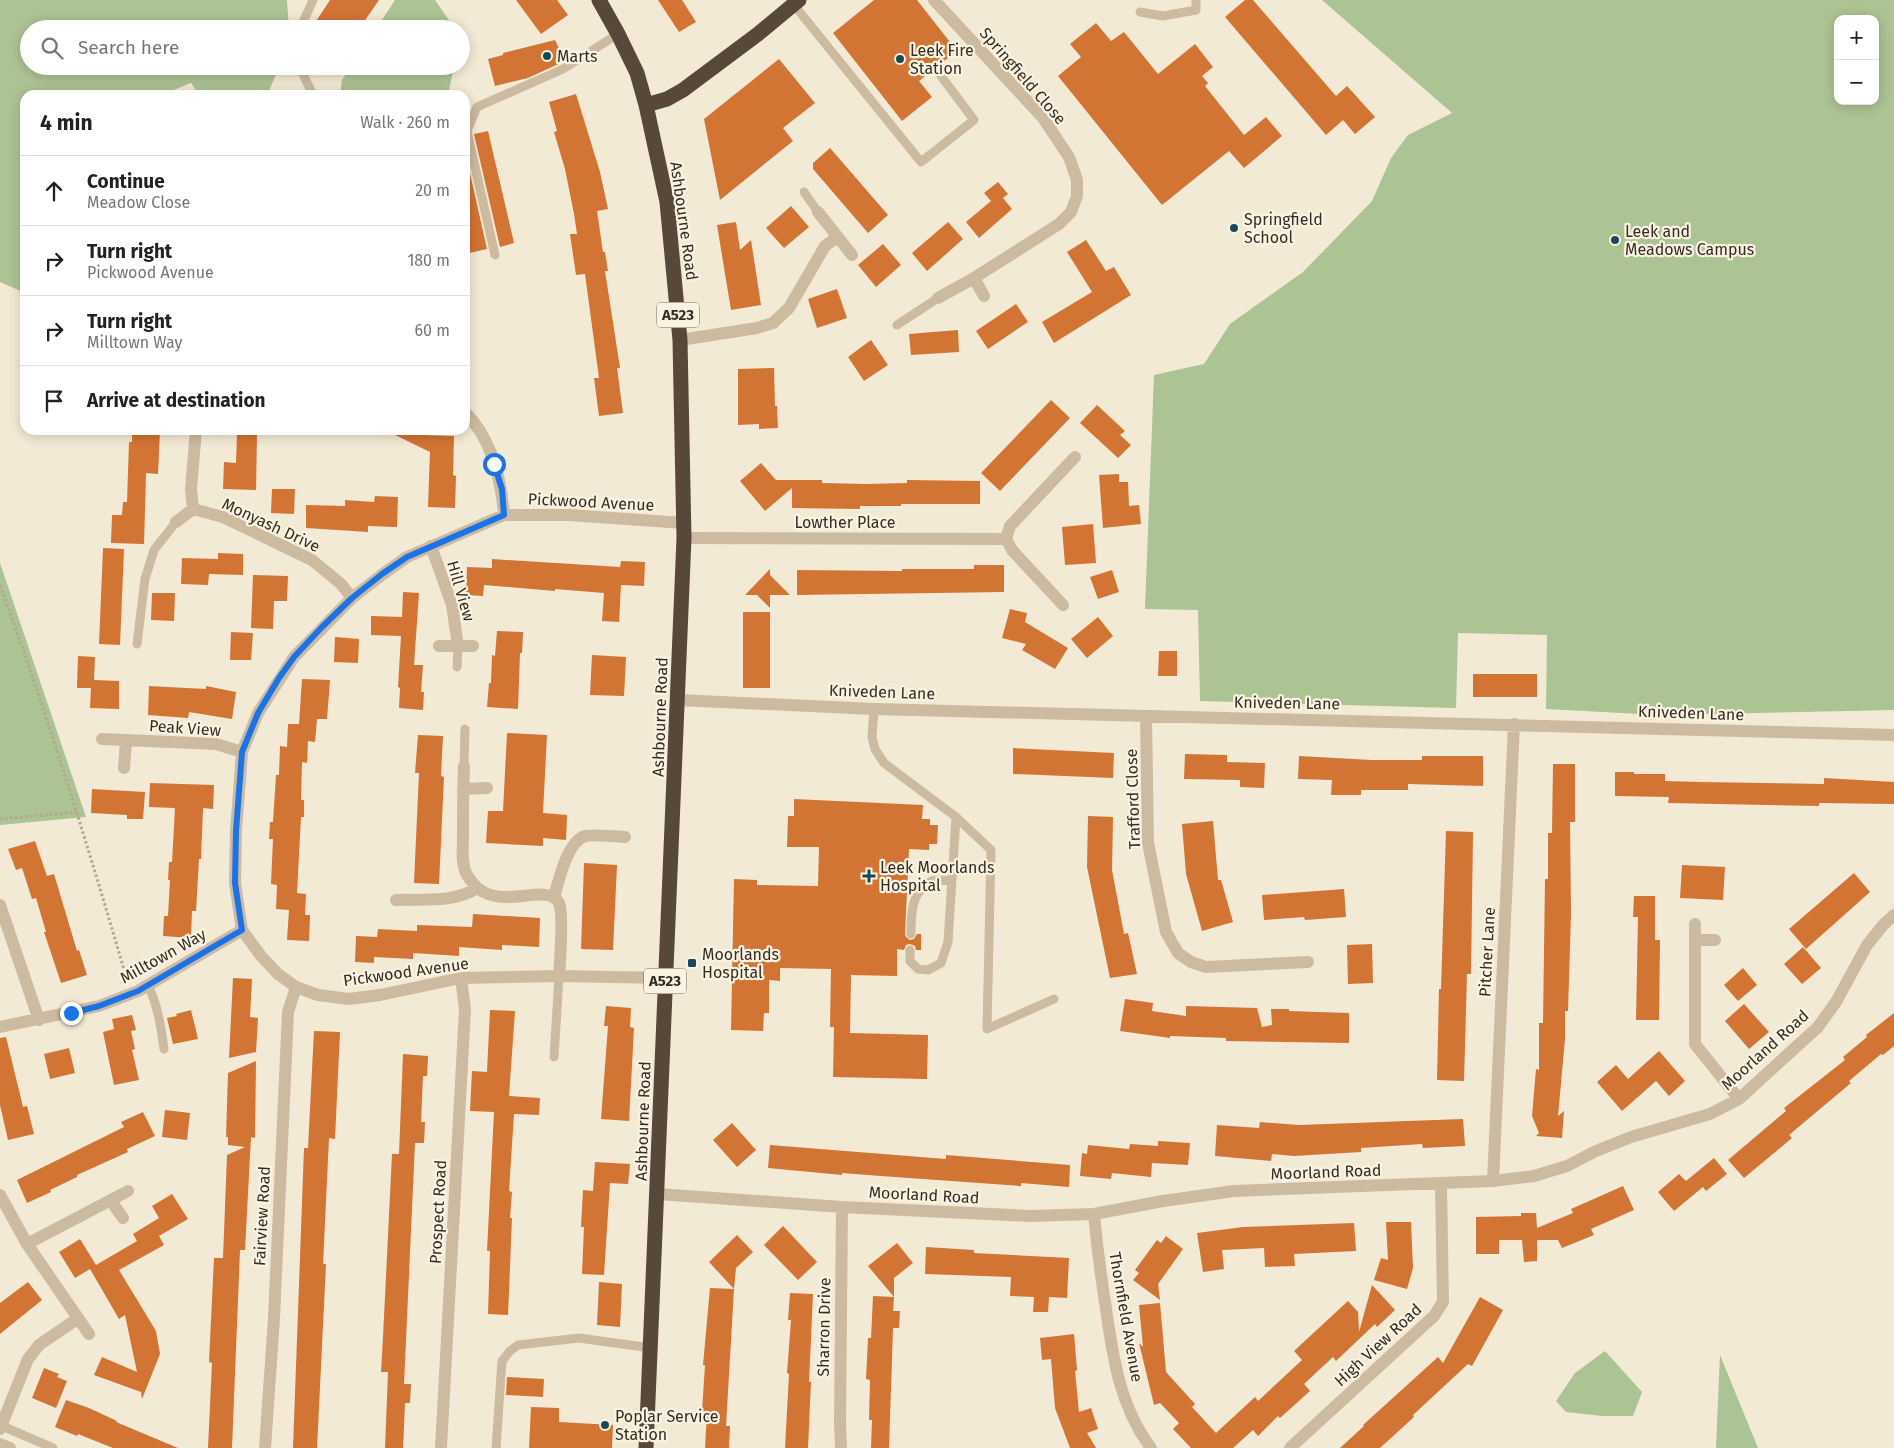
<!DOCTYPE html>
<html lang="en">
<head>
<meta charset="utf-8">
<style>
	:root { --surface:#fff; --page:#f6f6f6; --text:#222; --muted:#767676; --line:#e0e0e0 }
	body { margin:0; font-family:"Fira Sans",sans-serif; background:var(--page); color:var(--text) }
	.controls { position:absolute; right:15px; top:15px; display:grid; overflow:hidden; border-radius:10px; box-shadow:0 2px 12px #0003 }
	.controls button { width:45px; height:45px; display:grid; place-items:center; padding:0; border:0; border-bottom:1px solid var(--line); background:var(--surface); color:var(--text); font:25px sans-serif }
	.stop { position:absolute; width:15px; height:15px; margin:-11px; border:4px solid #1a73e8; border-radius:50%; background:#fff }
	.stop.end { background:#1a73e8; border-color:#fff; box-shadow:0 1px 5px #0008 }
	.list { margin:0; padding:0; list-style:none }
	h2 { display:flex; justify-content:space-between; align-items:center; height:65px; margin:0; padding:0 20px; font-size:21px }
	h2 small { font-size:16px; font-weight:400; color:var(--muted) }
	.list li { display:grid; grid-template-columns:32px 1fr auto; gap:15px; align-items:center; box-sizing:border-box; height:70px; padding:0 20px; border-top:1px solid var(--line) }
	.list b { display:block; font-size:19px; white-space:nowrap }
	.list p { margin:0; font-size:16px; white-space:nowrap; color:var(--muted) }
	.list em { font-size:16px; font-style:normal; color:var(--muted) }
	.icon { flex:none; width:28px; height:28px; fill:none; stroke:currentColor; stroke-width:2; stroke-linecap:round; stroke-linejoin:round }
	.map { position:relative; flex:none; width:1894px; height:1448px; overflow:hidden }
	.search { position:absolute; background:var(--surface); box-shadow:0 2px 12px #0003; left:20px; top:20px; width:450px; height:55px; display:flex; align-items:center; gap:12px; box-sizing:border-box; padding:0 18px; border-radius:28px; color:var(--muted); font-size:19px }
	.panel { position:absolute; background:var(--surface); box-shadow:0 2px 12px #0003; left:20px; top:90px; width:450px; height:345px; border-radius:15px }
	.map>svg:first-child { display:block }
</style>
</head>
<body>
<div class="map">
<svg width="1894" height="1448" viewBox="0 0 1894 1448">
	<rect width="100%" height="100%" fill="#f3ead5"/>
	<!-- green -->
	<path fill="#acc394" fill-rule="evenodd" d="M0,0H287L289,29H29V66H280L267,95H199L191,83L161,95H25V293L0,282Z
		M395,0H435L455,29H376Z
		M1322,0H1894V710L1659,715L1546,709L1547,635L1458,633L1456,708L1200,701L1198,610L1145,609L1154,375L1204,364L1230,324L1303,272L1372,201L1391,158L1408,135L1452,113ZM1838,19H1875V101H1838Z
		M352,66H454L448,95H340L342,80Z
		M0,563L86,817L0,825Z
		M1605,1351L1642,1392L1633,1416H1602L1566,1412L1556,1401L1575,1373Z
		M1720,1355L1758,1448H1716Z"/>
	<!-- building -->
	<path fill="#d27434" d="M330,0H379L359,29H311Z
		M516,0H557L568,15L541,34Z
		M658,0H682L696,22L679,32Z
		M874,0H917L957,51L940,64L935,62L930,65V72L919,81L932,97L902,121L833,33Z
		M1245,0H1253L1336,96L1347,86L1375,117L1355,134L1343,120L1326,135L1225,17Z
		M1096,23L1111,41L1124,32L1158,74L1195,44L1213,67L1202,76L1208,83L1205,86L1244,135L1266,117L1282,136L1244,168L1229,151L1162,205L1058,76L1081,57L1070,44Z
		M555,40L565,61L528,78L495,86L488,59L503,55V53Z
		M779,59L815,103L783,128L793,141L720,200L704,119Z
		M576,94L600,172L608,209L597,211L603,252H605L608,271H605L620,368H617L623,413L599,416L594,378H599L585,274L576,275L570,234H577L574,214L565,169L554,132L557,131L549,102Z
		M488,131L514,243L500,247L474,134Z
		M830,148L888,215L868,233L813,169V163Z
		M465,151L487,249L465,254Z
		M998,182L1008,194L1003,198L1012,209L979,238L966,222L991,201L984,193Z
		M791,206L809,227L784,248L766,228Z
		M736,222L740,250L751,240L761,305L731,310L717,225Z
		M948,222L963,239L927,271L912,253Z
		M1086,240L1106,271L1114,267L1131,295L1054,343L1042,322L1092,292L1067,252Z
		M883,244L901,265L876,287L858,265Z
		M837,289L847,318L817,328L808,299Z
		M1016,304L1028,322L988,349L976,331Z
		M958,330L959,352L911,355L909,334Z
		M871,340L888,365L864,381L848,357Z
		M774,368L775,406H777L778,428L759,429V424L738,425V369Z
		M1051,400L1070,418L1000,491L981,473Z
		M1097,405L1125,431L1120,435L1131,445L1118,458L1080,423Z
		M132,430H160L158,474L146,473L144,544L111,543L112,515H122L123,502H127L129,442H132Z
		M237,434H257L256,490L223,489L224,462L236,463Z
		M393,434L454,436L453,475L456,476L455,508L428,507L430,452Z
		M761,463L776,480H822V483L866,484L907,483V480L980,481V504H901V506H860V509L792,508V488L765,511L740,481Z
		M1119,474V482H1128L1129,506L1139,505L1141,524L1103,528L1099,475Z
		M272,489H295L294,514L271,513Z
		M375,496L398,497L397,527L368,526V532L306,528V505L345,506V500L374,502Z
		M1093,524L1096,563L1065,565L1062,527Z
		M103,548L124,549L120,645L99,644Z
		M218,553L243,554V575L209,574L208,585L181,584L182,558L218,559Z
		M492,559L620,567L621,561L645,562L644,586L621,585L619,622L602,621L604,593L555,589V591L484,585L483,596L466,595L467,567L492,568Z
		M974,565H1004V592L797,595V570L902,571V569H974Z
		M770,569V575L790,595H770V608L757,595H745Z
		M1112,570L1119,592L1098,599L1090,577Z
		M253,575L288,576L287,601H274L273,629L251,628Z
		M403,592L419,593L414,665H423L421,692H424L423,710L399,708L400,688L398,687L401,636L371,635V616L402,617Z
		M152,593H175L174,621L151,620Z
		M1010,609L1027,613L1025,622L1068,648L1055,669L1022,650L1026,644L1002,638Z
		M743,612H770V688H743Z
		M1098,617L1113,636L1087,658L1071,639Z
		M497,631L523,632L522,653H520L518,709L487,707L489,683H491L492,655L495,656Z
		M231,632L253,633L251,660H230Z
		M335,637L359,639L358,663L334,662Z
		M1159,651H1177V676H1158Z
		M592,655L626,657L624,696L590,695Z
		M78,656L95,657L94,680L119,681V709L90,708L91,688H77Z
		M1473,674H1537V697H1473Z
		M302,679L330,680L327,719H317L315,742L308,741L307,763L302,762L301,800H304V817H301L297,893L306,894L305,915H310L309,941L287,940L289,910L276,909L277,885L271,884L273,839H269L270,822H273L276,775H279L280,746L287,747L288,724H299Z
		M149,686L206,689V686L236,692L232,719L189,712L188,718L148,715Z
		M507,733L547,735L543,813L567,815L566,840L543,838V846L486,843L488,811H503Z
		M418,735L443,736L441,776L444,777L439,884L414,883L419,773H415Z
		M1013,748L1114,753L1113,778L1013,774Z
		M1185,754L1227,755V762L1265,763L1264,788L1240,787V780L1184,779Z
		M1299,756L1372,760H1422V756H1483V786L1408,784V790H1361V795H1331L1332,780L1298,779Z
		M1553,764H1575V822H1570L1571,913L1568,1011H1565V1039L1558,1116L1564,1111L1562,1138L1536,1136L1539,1133L1532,1116L1536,1069L1539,1070V1023H1543L1545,879H1548V833H1552Z
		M1615,772H1634V774H1665V781L1701,782L1824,784V778L1894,782V804L1819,803V806L1668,803L1669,797L1615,796Z
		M150,783L214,785L213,809L203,808L201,859H199L196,911H192L191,938L163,936L164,916H168L170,880H168L169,862H172L175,808L149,807Z
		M92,789L145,792L143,819H127V815L91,813Z
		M794,799L923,805L922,819H930V825H938L937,844H929V850L909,849L905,934L906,937L910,940L914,939L917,934H921V950H916L915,946L910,944L906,945L904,950L897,949V976L851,975L850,1033L928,1035L927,1079L833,1077L834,1027H830L831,969L780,968V981L769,980V1013H764L763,1031L731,1030L734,879L757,880V885L818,886L819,847H787L788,816H794Z
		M1088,816L1113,817L1112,870L1124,934L1128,933L1137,974L1110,978L1087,867Z
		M1213,821L1218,880H1221L1233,922L1202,931L1186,874L1182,824Z
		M1446,831L1473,832L1471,974H1467L1464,1081L1437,1080L1439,989H1441Z
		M35,841L47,876L54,874L77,951L79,950L87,975L61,983L44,932H46L36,898L32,899L22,868L16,870L8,849Z
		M584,863L617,865L613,950L581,949Z
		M1682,865L1725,867L1723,900L1680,898Z
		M1854,873L1870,892L1806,949L1789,929Z
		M1344,889L1346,917L1305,920L1304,917L1264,920L1262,895Z
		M1634,896H1655V940H1660L1659,1020H1636L1638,917H1633Z
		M473,914L540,918L539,947L502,945V950L459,947V956L413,953V959L374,957V963L355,962L356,936L377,937L378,929L417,931V925L472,927Z
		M1372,944L1373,983L1348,984L1347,945Z
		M1803,947L1821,968L1802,984L1784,964Z
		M1743,968L1757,985L1738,1001L1724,985Z
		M233,978L252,979L250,1017L258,1018L256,1052L229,1058Z
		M1125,999L1153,1003L1152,1011L1186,1016V1006L1257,1008L1262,1027L1272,1025L1271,1009H1289V1011L1349,1013V1043L1226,1041V1038L1170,1036V1038L1120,1031Z
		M1744,1004L1769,1032L1749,1049L1725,1021Z
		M606,1006L631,1008L630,1027L634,1028L629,1121L601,1119L608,1026H604Z
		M191,1010L198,1039L173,1044L167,1018L177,1016L176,1014Z
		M490,1010L515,1011L509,1096L540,1098L539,1115L514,1114L509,1191L512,1192L510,1218H512L508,1315L488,1314L490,1251H487L494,1112L470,1111L472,1071L487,1072Z
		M1894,1013V1046L1883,1055L1881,1054L1849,1081L1851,1083L1789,1135L1792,1138L1744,1178L1728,1160L1786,1111L1784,1108L1845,1060L1843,1057L1867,1037L1866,1035Z
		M132,1015L136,1030L131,1031L135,1049L132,1050L139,1080L114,1085L103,1032L114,1029L112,1019Z
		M314,1031L340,1032L335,1139L329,1138L323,1264H326L317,1448H293L304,1148H308Z
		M6,1037L23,1107L27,1106L34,1134L8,1140L0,1105V1038Z
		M69,1048L75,1073L50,1079L44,1054Z
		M1659,1051L1685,1081L1669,1096L1656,1081L1622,1111L1597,1082L1616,1065L1628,1079Z
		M403,1054L428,1056L427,1076H423L421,1122H425L424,1143H415L404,1384H411L410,1403H405L403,1448H385L388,1372H381L383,1337L392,1154H399Z
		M256,1061L255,1138L251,1137L245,1250H240L232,1448H208L212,1363L209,1362L214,1258H223L227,1155L245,1147L228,1145V1137H226L228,1073Z
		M165,1110L190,1113L187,1140L162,1137Z
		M143,1112L155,1136L127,1149L128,1152L77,1175V1177L50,1190L51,1192L27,1203L17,1180L124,1127L121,1122Z
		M1463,1119L1465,1146L1423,1148L1422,1144L1361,1148V1152L1294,1156L1272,1154L1271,1161L1215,1156L1217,1125L1259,1128L1260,1122L1299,1125Z
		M732,1123L756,1150L737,1167L713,1140Z
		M1158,1141L1190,1143L1188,1165L1152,1163L1151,1177L1112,1173L1111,1179L1080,1176L1082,1153L1087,1154L1088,1145L1129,1149L1130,1144L1158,1146Z
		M770,1145L946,1159V1155L1070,1165L1069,1187L1021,1183V1186L881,1176L842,1173V1175L768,1168Z
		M1714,1158L1727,1174L1706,1191L1703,1187L1674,1211L1658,1192L1679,1174L1686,1181Z
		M595,1162L630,1164L628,1184L610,1183L604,1275L582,1274L584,1227H581L583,1190L593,1191Z
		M1623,1186L1634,1210L1591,1229L1594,1235L1562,1248L1558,1240H1537V1261L1524,1262L1522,1240H1499V1254H1476V1217L1521,1216V1213H1536L1537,1228L1573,1213L1571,1209Z
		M172,1194L188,1219L159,1236L164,1245L119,1270L156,1331L160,1354L142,1399L141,1392L94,1375L102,1357L137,1372L125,1315L119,1319L90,1269L75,1278L59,1252L80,1239L96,1265L137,1241L133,1234L159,1218L152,1206Z
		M1386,1222H1411L1413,1268L1407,1289L1374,1280L1381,1258L1388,1260Z
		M1354,1223L1356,1251L1294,1254L1295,1266L1265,1267L1264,1248L1222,1250L1224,1269L1203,1272L1197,1233L1243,1227Z
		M783,1226L817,1262L798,1280L764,1245Z
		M737,1235L753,1252L736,1268L734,1289L709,1262Z
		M1166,1236L1183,1249L1158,1284L1160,1300L1133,1280L1139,1273L1135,1270L1157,1240L1161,1243Z
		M897,1243L913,1263L894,1278V1297L868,1266Z
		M926,1247L974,1250V1253L1069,1258L1067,1298L1049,1297L1048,1312H1033L1034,1297L1010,1296L1011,1277L925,1274Z
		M28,1282L42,1300L0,1334V1303Z
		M599,1282L622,1284L620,1327L597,1325Z
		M1372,1285L1395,1310L1377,1327L1375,1324L1336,1361L1333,1357L1304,1384L1310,1391L1280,1418L1278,1416L1258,1436L1253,1430L1233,1448H1191L1173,1429L1179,1423L1160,1403L1154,1405L1139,1343L1143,1347L1139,1305L1160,1303L1166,1372L1195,1404L1192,1407L1216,1433L1255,1397L1258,1401L1302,1360L1294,1351L1348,1301L1358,1312L1359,1332Z
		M710,1288L734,1289L726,1426H730L729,1448H705L707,1411H702L705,1365H703Z
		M790,1293L813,1294L809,1382H811L808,1448H785L789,1374L787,1373L791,1320H788Z
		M873,1296L894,1297L893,1311H900L899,1328H893L889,1448H871L872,1420H869L870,1380L866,1379L868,1338H871Z
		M1480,1297L1503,1310L1472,1366L1468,1364L1413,1415L1414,1417L1380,1448H1340L1364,1426L1363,1425L1438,1357L1443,1363Z
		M1074,1334L1077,1370L1075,1371L1079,1412L1091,1408L1098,1429L1087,1433L1096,1448H1070L1055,1408L1051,1359L1042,1360L1040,1338Z
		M44,1368L59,1374L57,1377L67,1381L56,1408L32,1398Z
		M507,1377L544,1379L543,1397L506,1395Z
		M66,1400L89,1408L117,1421L116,1422L178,1448H113L78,1434L77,1436L55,1427Z
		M531,1407L559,1408V1422L613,1425L612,1448H529Z"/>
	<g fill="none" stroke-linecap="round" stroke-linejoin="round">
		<!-- path -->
		<path stroke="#b8a58b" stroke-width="3" stroke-dasharray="2.5 2.5" stroke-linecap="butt" d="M0,585C47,713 87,843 125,973L129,978
			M0,819L78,812"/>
		<!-- lane -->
		<path stroke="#ccbba0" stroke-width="9" d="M794,5L921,162L974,120L935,68
			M1140,12L1163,16L1196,10V0
			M300,29L313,0
			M299,66L313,95
			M804,192L818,212
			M495,255L467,131L477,107L563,69L618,34
			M897,325L938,298
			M137,644L145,579L154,550L176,522
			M457,667L458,646
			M874,709L872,737L875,749L884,763L956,817L991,850L987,1029L1054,999
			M464,766L465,729
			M911,934C911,916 911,889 932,881C937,879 946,881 952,881
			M910,950V961L918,969L928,970L941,963L948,942L956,817
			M148,985C158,1006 161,1027 164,1049
			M554,1057L559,976
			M2,1426L53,1448
			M496,1448L502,1361L510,1351L518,1345L579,1338L651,1348"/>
		<!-- street -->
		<path stroke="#ccbba0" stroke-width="12" d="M934,0L1043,118L1069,157L1077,180V196L1071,212L1059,224L974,278L938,298
			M818,212L852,255
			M974,278L984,296
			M680,340L757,328L773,323L789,308L825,246L837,237
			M465,412C492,439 501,478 504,515
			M193,509L223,517L312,560L341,584L352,598
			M176,522L193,509L191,489L196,430
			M684,538L1006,539
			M431,546L452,605L458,646
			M1063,605L1012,550L1006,539L1010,526L1075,457
			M439,646H473
			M678,700L874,709L1894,735
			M1146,716L1148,843L1166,932L1178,953L1191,962L1206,967L1308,962
			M102,739L216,744L242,752
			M464,766C463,789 463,812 463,835C463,847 461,862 466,873C467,876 470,879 472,882C497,915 547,880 559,903C564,915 560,960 559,976
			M124,768L126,741
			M463,789L487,788
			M554,897C559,880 567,842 585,836C592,834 617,837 625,837
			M396,900C422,899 455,903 477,888
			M0,905L39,1020
			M1695,924V1044L1739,1099
			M1695,940H1715
			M666,978L559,976L461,978L380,995L349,999L318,995L296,987L278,974L261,956L242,930L235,883L236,831L242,752L258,713L294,657L352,598L383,574L407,557L504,515H569L684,523
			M0,1027L99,1006L138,991L242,930
			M1493,1181L1514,724
			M658,1194L842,1207L1031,1216L1094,1214L1163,1201L1234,1191L1493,1181L1534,1176L1567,1166L1596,1151L1631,1137L1710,1114L1739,1099L1818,1027L1836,1002L1867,945L1884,924L1894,915
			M0,1195L27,1244L89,1334
			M111,1201L123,1218
			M1094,1214C1097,1246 1101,1277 1106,1309C1113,1358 1120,1407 1151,1448
			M27,1244L128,1191
			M0,1429L28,1359L39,1345L77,1319
			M0,1444L10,1448
			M265,1448L274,1318L288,1012L296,987
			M441,1448L465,1009L461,978
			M841,1448L840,1424L842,1207
			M1290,1448L1434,1316L1443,1302L1441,1184"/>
		<!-- highway -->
		<path stroke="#57483a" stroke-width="15" d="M599,0L618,34L637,73L646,105L667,202L680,340L684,538L646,1448
			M646,105L667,99L683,90L758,34L799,0"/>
	</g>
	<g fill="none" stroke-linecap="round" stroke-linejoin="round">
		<!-- route -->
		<path stroke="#1a73e8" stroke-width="6" d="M71,1013L99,1006L138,991L242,930L235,883L236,831L242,752L258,713L279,678L294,657L322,627L352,598L382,574L407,557L504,515L502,489L494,464"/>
	</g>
	<!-- markers -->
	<g fill="#164a5a" stroke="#fbf3e2" stroke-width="2">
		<circle cx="547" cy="56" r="5"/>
		<circle cx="900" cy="59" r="5"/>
		<circle cx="1234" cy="228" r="5"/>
		<circle cx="1615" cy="240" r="5"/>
		<path d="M866.5 868.5h5v5h5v5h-5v5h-5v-5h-5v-5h5z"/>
		<rect x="687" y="958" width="10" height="10" rx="2.5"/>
		<circle cx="605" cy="1425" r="5"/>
	</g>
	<g text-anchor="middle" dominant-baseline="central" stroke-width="4.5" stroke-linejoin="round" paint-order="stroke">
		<!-- shield labels -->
		<g fill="#fbf3e2" stroke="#70685d" stroke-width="1">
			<rect x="657" y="302.5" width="42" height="25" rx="4"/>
			<rect x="644" y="968.5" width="42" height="25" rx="4"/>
		</g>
		<g font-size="15" font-weight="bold" fill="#352c24">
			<text x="678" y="315">A523</text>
			<text x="665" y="981">A523</text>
		</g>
		<!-- poi labels -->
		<g font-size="16" fill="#352c24" stroke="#fbf3e2" text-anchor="start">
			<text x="910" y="50">Leek Fire<tspan x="910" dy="18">Station</tspan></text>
			<text x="557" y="56">Marts</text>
			<text x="1244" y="219">Springfield<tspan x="1244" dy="18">School</tspan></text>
			<text x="1625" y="231">Leek and<tspan x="1625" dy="18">Meadows Campus</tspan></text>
			<text x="880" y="867">Leek Moorlands<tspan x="880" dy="18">Hospital</tspan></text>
			<text x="702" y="954">Moorlands<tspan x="702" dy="18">Hospital</tspan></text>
			<text x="615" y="1416">Poplar Service<tspan x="615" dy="18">Station</tspan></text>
		</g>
		<!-- street labels -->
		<g font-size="16" fill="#352c24" stroke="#fbf3e2">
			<text transform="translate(1023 76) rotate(49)">Springfield Close</text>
			<text transform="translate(684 221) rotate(82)">Ashbourne Road</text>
			<text transform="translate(591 502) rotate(3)">Pickwood Avenue</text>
			<text x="845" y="522">Lowther Place</text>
			<text transform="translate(271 525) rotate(25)">Monyash Drive</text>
			<text transform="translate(461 591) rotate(74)">Hill View</text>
			<text transform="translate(882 692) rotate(2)">Kniveden Lane</text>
			<text transform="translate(1287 703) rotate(1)">Kniveden Lane</text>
			<text transform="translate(1691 713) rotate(2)">Kniveden Lane</text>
			<text transform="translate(660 717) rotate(-88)">Ashbourne Road</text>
			<text transform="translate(185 728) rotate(4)">Peak View</text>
			<text transform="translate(1133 799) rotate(-92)">Trafford Close</text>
			<text transform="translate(1487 952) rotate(-87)">Pitcher Lane</text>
			<text transform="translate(163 956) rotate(-29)">Milltown Way</text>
			<text transform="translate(406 972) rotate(-8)">Pickwood Avenue</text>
			<text transform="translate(1765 1050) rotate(-42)">Moorland Road</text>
			<text transform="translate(643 1121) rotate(-88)">Ashbourne Road</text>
			<text transform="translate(1326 1172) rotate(-2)">Moorland Road</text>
			<text transform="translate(924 1195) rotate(3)">Moorland Road</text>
			<text transform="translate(438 1212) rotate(-87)">Prospect Road</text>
			<text transform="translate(262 1216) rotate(-87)">Fairview Road</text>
			<text transform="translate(1126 1317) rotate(80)">Thornfield Avenue</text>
			<text transform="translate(824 1327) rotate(-89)">Sharron Drive</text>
			<text transform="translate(1378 1345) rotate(-43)">High View Road</text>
		</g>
	</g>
</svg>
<div class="controls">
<button>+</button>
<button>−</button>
</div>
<div class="stop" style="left:494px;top:464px"></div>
<div class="stop end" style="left:71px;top:1013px"></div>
<div class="search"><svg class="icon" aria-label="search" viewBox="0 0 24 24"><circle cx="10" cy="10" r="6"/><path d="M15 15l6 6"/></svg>Search here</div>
<section class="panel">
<h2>4 min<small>Walk · 260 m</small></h2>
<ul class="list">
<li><svg class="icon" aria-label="ahead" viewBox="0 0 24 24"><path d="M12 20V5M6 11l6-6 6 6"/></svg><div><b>Continue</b><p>Meadow Close</p></div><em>20 m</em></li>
<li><svg class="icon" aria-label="right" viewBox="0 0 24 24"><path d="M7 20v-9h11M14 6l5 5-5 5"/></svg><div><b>Turn right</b><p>Pickwood Avenue</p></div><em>180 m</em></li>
<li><svg class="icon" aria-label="right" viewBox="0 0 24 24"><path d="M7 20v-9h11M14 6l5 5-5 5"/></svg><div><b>Turn right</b><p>Milltown Way</p></div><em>60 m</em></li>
<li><svg class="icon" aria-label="arrive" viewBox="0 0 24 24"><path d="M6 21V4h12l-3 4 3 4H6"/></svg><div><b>Arrive at destination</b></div></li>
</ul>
</section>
</div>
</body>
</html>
